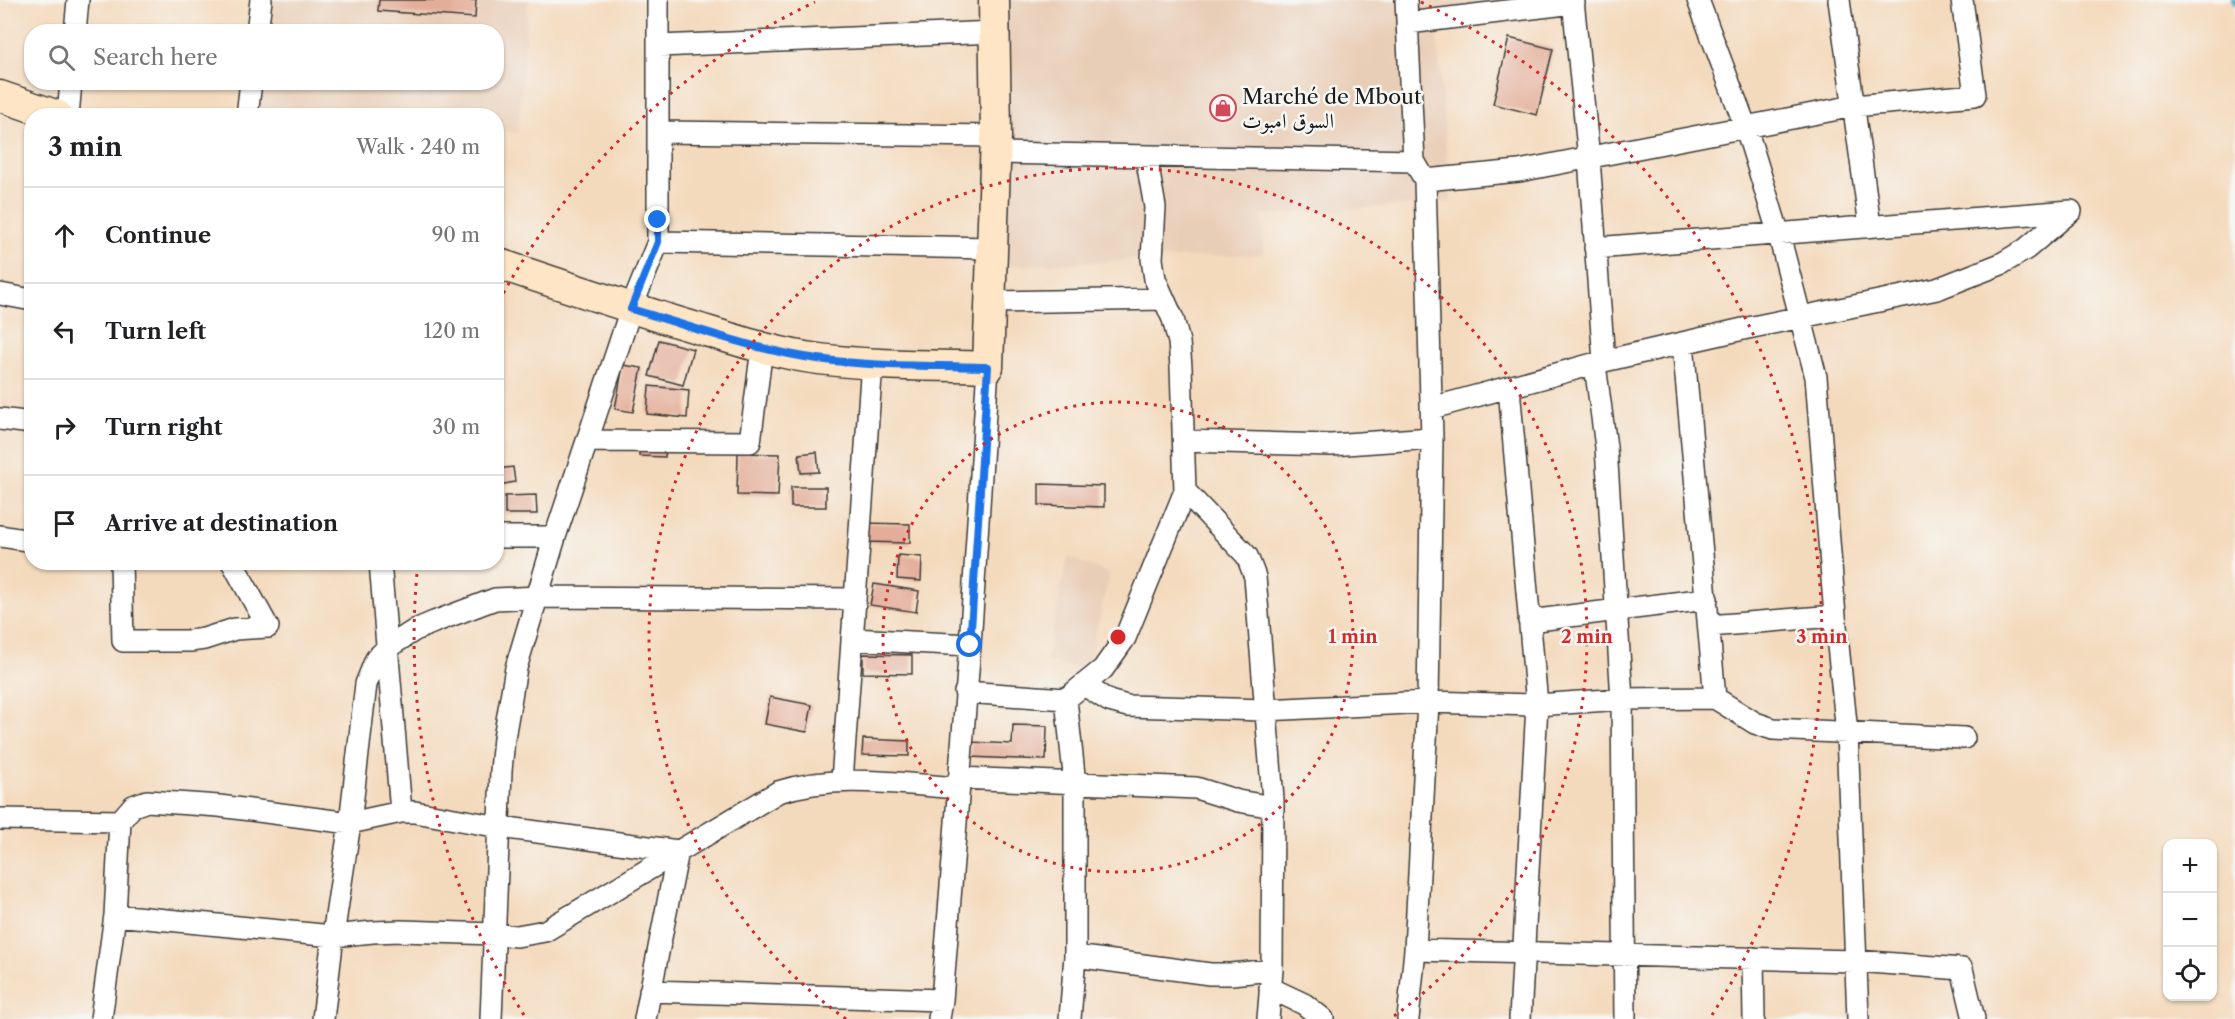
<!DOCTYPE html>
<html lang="en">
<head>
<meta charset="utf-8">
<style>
	:root { --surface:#fff; --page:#f6f6f6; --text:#202124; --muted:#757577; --line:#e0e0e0 }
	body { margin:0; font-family:"Libre Caslon Text",Amiri,serif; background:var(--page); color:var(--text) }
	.controls { position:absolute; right:18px; bottom:18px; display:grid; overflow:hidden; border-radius:12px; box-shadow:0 2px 4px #0004 }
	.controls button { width:54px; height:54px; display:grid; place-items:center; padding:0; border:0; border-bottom:2px solid var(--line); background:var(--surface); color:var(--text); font:30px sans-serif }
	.stop { position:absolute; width:18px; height:18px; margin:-14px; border:4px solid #1a73e8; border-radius:50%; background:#fff }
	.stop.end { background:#1a73e8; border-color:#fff; box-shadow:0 2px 6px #0008 }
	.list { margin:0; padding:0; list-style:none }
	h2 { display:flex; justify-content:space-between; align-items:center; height:78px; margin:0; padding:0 24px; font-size:26px }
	h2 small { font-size:20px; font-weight:400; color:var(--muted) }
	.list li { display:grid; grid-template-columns:39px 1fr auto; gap:18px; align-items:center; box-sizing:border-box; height:96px; padding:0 24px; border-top:2px solid var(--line) }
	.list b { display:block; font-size:22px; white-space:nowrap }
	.list em { font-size:20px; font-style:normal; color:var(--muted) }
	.icon { flex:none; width:33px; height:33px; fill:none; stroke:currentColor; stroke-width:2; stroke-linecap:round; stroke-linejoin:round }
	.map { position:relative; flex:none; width:2235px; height:1019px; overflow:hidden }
	.search { position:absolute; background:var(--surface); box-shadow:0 2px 4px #0004; left:24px; top:24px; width:480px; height:66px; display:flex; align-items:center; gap:15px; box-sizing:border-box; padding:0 21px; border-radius:24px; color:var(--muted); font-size:22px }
	.panel { position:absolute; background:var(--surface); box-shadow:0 2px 4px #0004; left:24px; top:108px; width:480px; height:462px; border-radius:24px }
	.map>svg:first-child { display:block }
</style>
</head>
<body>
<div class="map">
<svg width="2235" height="1019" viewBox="0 0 2235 1019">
	<rect width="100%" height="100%" fill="#f6f6f2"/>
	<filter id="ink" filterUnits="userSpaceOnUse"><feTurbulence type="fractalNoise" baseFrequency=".0167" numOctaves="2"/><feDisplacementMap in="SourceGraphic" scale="12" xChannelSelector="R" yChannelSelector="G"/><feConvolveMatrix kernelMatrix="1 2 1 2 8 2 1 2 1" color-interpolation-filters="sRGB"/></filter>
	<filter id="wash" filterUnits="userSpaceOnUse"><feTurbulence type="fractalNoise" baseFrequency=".008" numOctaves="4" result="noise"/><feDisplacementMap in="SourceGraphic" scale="24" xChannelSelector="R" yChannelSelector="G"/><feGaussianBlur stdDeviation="1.35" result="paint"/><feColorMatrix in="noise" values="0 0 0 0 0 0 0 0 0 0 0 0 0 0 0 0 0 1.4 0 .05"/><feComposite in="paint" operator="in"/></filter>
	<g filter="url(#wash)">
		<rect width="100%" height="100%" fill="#f4dabd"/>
		<!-- built -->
		<path fill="#e9ceb7" d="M273,0H528L518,133L497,131L496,116H354V110H260L264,83L496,82V32L270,31Z
			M1002,0H1542L1435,14L1451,202L1262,215L1264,254L1005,266Z
			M1068,557L1110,574L1087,670L1046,661Z"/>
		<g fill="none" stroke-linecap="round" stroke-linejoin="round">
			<!-- stream -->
			<path stroke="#50aacd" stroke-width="6" d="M2234,0L2235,2"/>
		</g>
		<g id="blocks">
			<!-- building -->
			<path fill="#e4ad99" d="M379,0H476L475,18L378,11Z
				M1509,38L1553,49L1537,115L1493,104Z
				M659,340L693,349L683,385L649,376Z
				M623,365L642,368L633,412L615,409Z
				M649,386L689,390L687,418L647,414Z
				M639,445L666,446L665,457L639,456Z
				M817,452L819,472L801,473L799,454Z
				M738,453L780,454L778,496L737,495Z
				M513,467L515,482L499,485L497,469Z
				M1039,484L1104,486V507L1039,505Z
				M791,487H826V507H791Z
				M536,495L537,514H505V496Z
				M862,523L910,524V543L862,542Z
				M898,555L922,557L921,581L897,579Z
				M874,584L919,591L916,612L870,605Z
				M863,654L912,655V674L863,673Z
				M770,697L812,705L807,732L765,724Z
				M1013,725L1047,726L1046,760L970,757L971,742L1012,744Z
				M863,739L909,741V756L862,755Z"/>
		</g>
	</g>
	<g filter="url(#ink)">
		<use href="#blocks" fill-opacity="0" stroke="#3c3834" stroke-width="1.5"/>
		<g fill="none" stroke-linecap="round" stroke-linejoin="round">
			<defs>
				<path id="minor" d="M1406,0L1414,161L1425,180L1432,438L1428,702L1415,950L1408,1019
					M1573,0L1589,159L1604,361
					M1698,0L1746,128L1779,235L1816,377L1835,616L1847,733L1858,1019
					M1839,0L1870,226
					M1408,23L1574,3
					M75,32L78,0
					M257,32L261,0
					M659,46L995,32
					M68,116L71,82
					M247,116L251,82
					M659,132L996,136
					M996,153L1414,161
					M1425,180L1519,171L1854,106L1975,95L1962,0
					M658,242L993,248
					M1595,248L2071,211
					M0,294L32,300
					M991,302L1163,299
					M1683,343L1715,698
					M1595,365L1606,447L1622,699L1625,1019
					M1509,388L1537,705L1520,1019
					M1432,408L1604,361L1743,329L1937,289L2001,264L2026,249L2071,211
					M0,419L32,423
					M587,441L750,442L762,348
					M1185,441L1331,445L1432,438
					M1185,491L1247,556L1255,577L1273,799L1272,970L1268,1019
					M0,536L32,541
					M496,537H555
					M121,562L123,641H190L204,639L235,629L268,627L232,562
					M380,562L401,812
					M1529,621L1707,599
					M1709,626L1835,616
					M852,639L970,645
					M1084,685L1109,701L1127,706L1265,710L1428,702L1537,705L1622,699L1715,698L1755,723L1773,729L1964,738
					M965,692L1066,699L1103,669L1125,638L1185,491L1181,367L1179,342L1173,319L1155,279L1152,259L1155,207L1146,156
					M1066,699L1075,784V956L1070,1019
					M959,778L1196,788L1238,801L1273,807
					M842,781L872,363
					M0,819L120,821
					M115,915L333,936L373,932L401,931L495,934L517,936L545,931L778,792C836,773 899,784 959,788
					M1415,950L1856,961L1962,969L1974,1019
					M1075,956L1210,974H1231L1272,970
					M1753,958L1754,1019
					M1270,988L1304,1004L1323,1019
					M650,991L942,1000
					M101,1019L115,915L120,821L133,806L147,801L219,806L350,823L401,812H415L500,827L678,851L645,1019
					M323,1019L333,936L350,823L366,684L376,659L387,648L415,630L434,622L495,599L538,597L855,599
					M491,1019L501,771L504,738L516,668L555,537L631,309L658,242V0
					M939,1019L942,1000L970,645L988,367"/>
				<path id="secondary" d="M0,96L58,116
					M496,263C564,286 632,309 700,329C739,341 779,354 819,359C875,366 932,365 988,367L996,136L994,0"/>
			</defs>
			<!-- minor casing -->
			<use href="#minor" stroke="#3c3834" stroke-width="24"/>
			<!-- secondary casing -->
			<use href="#secondary" stroke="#3c3834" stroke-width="33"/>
			<!-- minor -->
			<use href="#minor" stroke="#fff" stroke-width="21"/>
			<!-- secondary -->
			<use href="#secondary" stroke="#fde5c5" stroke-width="30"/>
		</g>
	</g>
	<g fill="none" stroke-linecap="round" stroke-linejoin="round" filter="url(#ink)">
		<!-- route -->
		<path stroke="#1a73e8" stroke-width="8" d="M658,220V242L631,309C693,327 754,350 818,359C874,367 931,365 988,367L970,645"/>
	</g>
	<!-- distance rings -->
	<g fill="none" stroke="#d62828" stroke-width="3" stroke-dasharray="3 6">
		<circle cx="1118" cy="637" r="235"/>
		<path d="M846 1019A469 469 0 1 1 1390 1019"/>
		<path d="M524 1015A704 704 0 0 1 418 563M499 301A704 704 0 0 1 815 2M1421 2A704 704 0 0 1 1712 1015"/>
	</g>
	<!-- icons -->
	<defs>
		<symbol id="shop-ring" viewBox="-11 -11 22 22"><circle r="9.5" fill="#f6f6f2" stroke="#d1495b" stroke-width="1.5"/><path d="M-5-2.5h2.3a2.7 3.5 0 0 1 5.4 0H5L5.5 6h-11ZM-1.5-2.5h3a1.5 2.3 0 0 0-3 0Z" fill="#d1495b"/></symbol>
	</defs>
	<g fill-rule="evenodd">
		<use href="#shop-ring" x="1208" y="93" width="30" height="30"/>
	</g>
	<g text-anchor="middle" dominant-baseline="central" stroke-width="5" stroke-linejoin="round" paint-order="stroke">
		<!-- poi labels -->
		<g font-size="21" fill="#1c1c1c" stroke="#f6f6f2" text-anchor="start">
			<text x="1242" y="96">Marché de Mbout<tspan x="1242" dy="24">السوق امبوت</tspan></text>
		</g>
	</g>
	<circle cx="1118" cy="637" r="9" fill="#d62828" stroke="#f6f6f2" stroke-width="3"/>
	<g font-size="18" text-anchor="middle" font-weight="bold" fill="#d62828" stroke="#f6f6f2" stroke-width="5" stroke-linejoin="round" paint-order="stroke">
		<text x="1353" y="643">1 min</text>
		<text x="1587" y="643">2 min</text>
		<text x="1822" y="643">3 min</text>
	</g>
</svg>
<div class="controls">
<button>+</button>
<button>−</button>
<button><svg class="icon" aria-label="locate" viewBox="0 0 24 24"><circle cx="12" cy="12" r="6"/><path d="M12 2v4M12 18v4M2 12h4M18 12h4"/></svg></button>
</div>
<div class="stop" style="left:970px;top:645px"></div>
<div class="stop end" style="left:658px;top:220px"></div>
<div class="search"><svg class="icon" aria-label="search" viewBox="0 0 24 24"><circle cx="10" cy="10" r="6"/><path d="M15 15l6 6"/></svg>Search here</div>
<section class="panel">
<h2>3 min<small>Walk · 240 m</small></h2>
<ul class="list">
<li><svg class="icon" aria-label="ahead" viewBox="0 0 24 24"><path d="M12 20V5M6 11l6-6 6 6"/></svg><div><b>Continue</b></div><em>90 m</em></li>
<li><svg class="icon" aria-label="left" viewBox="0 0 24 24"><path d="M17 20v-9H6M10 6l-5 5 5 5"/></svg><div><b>Turn left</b></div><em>120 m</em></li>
<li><svg class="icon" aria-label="right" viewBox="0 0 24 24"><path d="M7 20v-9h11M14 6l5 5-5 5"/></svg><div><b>Turn right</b></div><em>30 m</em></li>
<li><svg class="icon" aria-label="arrive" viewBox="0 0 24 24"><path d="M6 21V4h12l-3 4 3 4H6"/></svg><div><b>Arrive at destination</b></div></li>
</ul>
</section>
</div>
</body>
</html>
